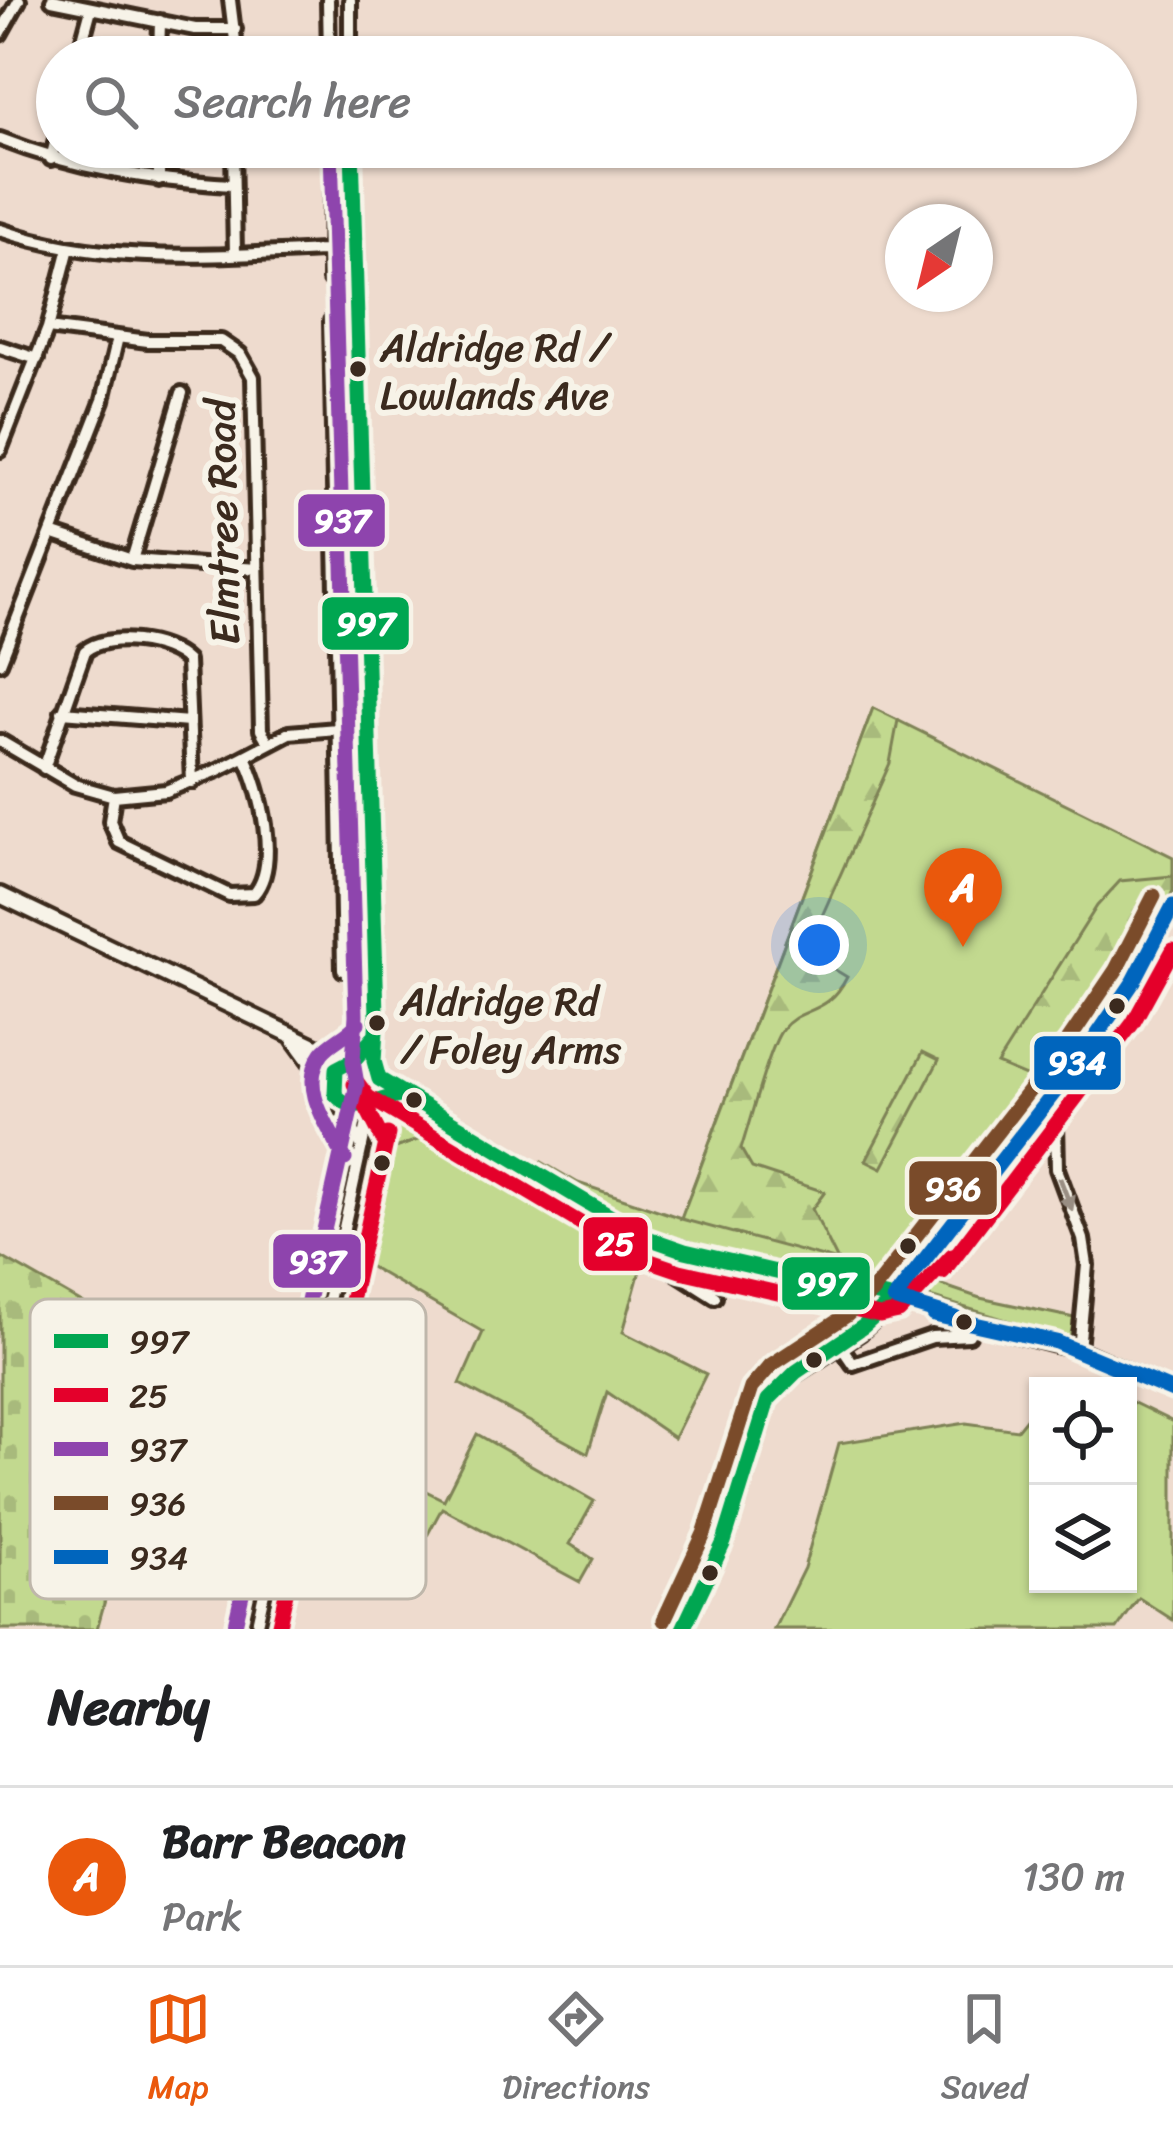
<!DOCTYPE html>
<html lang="en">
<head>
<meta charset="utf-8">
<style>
	:root { --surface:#fff; --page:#f2f2f2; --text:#202124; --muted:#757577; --line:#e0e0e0; --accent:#ea580c }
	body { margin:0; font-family:Sriracha,sans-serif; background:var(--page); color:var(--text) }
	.controls { position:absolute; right:36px; bottom:36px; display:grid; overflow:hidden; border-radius:0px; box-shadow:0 3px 9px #0004 }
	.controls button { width:108px; height:108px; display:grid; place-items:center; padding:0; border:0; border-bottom:3px solid var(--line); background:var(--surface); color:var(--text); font:60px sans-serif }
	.compass { position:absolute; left:885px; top:204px; width:108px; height:108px; border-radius:50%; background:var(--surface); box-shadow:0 3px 9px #0004; rotate:215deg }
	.you { position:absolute; left:819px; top:945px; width:42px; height:42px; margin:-30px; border:9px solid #fff; border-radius:50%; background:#1a73e8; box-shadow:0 0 0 18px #1a73e833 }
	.badge { display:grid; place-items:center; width:78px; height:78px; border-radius:50%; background:var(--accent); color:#fff; font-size:39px; font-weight:700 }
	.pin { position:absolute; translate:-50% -99px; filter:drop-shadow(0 3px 6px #0008) }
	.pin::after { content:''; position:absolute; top:63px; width:42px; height:36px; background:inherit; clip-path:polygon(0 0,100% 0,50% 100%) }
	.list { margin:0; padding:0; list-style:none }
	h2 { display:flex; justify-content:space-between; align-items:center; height:156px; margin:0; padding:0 48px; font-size:51px }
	h2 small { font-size:39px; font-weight:400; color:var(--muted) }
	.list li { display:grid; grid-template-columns:78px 1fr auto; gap:36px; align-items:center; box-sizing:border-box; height:180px; padding:0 48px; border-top:3px solid var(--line) }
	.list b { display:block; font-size:45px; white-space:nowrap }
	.list p { margin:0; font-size:39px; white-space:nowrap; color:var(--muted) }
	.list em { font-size:39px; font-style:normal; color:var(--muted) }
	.icon { flex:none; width:66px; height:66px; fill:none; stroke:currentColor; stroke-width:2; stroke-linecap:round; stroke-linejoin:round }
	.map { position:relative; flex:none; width:1173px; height:1629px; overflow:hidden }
	.search { position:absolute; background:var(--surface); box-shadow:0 3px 9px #0004; left:36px; right:36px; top:36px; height:132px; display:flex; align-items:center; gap:30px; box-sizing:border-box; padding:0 42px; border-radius:66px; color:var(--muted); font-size:45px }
	.sheet { height:336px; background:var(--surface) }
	nav { display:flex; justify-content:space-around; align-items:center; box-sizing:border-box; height:168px; border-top:3px solid var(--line); background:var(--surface); font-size:33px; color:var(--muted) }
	nav a { display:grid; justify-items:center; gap:6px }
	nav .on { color:var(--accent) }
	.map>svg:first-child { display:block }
</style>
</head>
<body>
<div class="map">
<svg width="1173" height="1629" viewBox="0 0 1173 1629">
	<defs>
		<pattern id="forest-firs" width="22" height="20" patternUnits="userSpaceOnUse" patternTransform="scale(3)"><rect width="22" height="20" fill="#c2d98f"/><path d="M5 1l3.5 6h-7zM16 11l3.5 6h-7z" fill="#a8ba7b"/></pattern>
		<pattern id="cemetery-stones" width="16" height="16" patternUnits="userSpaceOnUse" patternTransform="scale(3)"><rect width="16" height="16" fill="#c2d98f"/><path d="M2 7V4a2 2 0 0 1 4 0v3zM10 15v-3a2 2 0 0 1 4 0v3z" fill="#a8ba7b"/></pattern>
	</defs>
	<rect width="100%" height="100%" fill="#eedbce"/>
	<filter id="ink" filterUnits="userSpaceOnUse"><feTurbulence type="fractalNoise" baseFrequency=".00833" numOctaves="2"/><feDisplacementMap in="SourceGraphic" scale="24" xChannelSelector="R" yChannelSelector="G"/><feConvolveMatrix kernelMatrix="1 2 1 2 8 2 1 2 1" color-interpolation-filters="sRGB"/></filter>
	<g filter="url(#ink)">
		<!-- green -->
		<path fill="#c2d98f" stroke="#7e8256" stroke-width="3" d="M873,708L1173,857V891L1110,1002L1091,1011L884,1284L674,1240L637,1225L540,1161L578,1183L681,1218Z
			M442,1131L644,1256L623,1332L706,1374L674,1438L607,1392L588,1453L460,1384L483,1332L350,1255L379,1154Z
			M921,1278L980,1298L1074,1318L1070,1339L913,1292Z
			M1128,1400L1173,1422V1620L1139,1598L1117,1629H774L804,1568L839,1443L966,1423L1017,1430L1038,1404V1584H1128Z
			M477,1434L594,1501L570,1544L593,1559L580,1582L442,1508L428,1534L361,1496L376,1466L444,1500Z"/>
		<!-- forest -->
		<path fill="url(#forest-firs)" stroke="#7e8256" stroke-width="3" d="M873,708L898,720L890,763L806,952L847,977C827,1017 801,1005 782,1030C769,1047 749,1125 741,1149L752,1168L825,1192L812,1209L838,1261L681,1219Z
			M1173,876V891L1110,1002L1076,1014L1030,1078L997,1064L1097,906L1120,881Z
			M923,1052L939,1060L882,1168L866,1160Z
			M398,1105L424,1115L442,1131L379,1154L385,1114Z"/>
		<!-- cemetery -->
		<path fill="url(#cemetery-stones)" stroke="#7e8256" stroke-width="3" d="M0,1256L173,1355L97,1629H0Z"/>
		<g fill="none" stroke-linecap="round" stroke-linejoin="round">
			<defs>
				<path id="minor" d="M52,0L195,29H235
					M230,0L237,57
					M328,0L329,57
					M350,0V57
					M0,34L19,0
					M78,57L91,9
					M159,57L160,21
					M0,139C77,169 150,180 231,185
					M233,147L235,254
					M352,147L376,1068
					M51,159L57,135
					M159,180V147
					M0,230C114,269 236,253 354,250
					M330,280L331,147
					M331,321L343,970
					M48,328L148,341H221L240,354L253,377L261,730L268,742
					M0,347L37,359
					M0,450L48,328L69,248
					M51,533L132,560L257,569
					M132,560L182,393
					M0,663L103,400L118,337
					M62,712L189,722
					M0,741L75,785L114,796L166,791L218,770L289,733L337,729
					M44,768L85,651C108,632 166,640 187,661L192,782
					M114,796L110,821L119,842L229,895L254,894C280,865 261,789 245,757
					M1064,1083L1056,1122L1057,1169L1083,1239L1087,1265L1079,1350
					M339,1100L362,1147
					M645,1237L649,1255L715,1297
					M840,1345L853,1364L932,1337L969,1335
					M256,1629L372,1100"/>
				<path id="major" d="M0,895L346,1061
					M295,1040L339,1100C353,1109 363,1107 376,1098L379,1079L370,1063L350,1060L336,1069L332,1087
					M379,1079L645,1237C746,1273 854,1284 956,1318
					M949,1317L1079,1350L1173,1391
					M683,1629L724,1542L768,1400L784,1381L860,1332L888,1306L1085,1053L1134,981L1173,906"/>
			</defs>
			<!-- minor casing -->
			<use href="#minor" stroke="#3b2a1e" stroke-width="20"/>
			<!-- major casing -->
			<use href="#major" stroke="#3b2a1e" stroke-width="22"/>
			<!-- minor -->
			<use href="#minor" stroke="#f7f3e8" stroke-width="10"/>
			<!-- major -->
			<use href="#major" stroke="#f7f3e8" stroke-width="14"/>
			<defs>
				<path id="bus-1" d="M352,147L377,1015L374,1061L379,1079L645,1237L685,1251L894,1299L864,1326L796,1372L768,1400L724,1542L683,1629
					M374,1037L355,1059L336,1069L335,1094C356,1119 377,1094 408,1096"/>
				<path id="bus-2" d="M383,1140L354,1084L357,1082L368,1097L636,1256L680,1271L880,1316L899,1312L952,1255
					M943,1272L1133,1023L1173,950
					M278,1629L388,1134"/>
				<path id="bus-3" d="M345,1159C330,1128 297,1088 322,1053C330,1042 347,1036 358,1023
					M235,1625L357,1084L353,1061L356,1015L331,148"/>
				<path id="bus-4" d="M664,1620L704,1534L751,1388L771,1365L847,1315L872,1292L1068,1041L1116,970L1154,896"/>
				<path id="bus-5" d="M934,1315L1056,1342L1173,1391
					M956,1318L894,1299L1085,1053L1134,981L1173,906"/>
			</defs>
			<!-- bus-1 casing -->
			<use href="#bus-1" stroke="#f7f3e8" stroke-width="24"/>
			<!-- bus-2 casing -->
			<use href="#bus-2" stroke="#f7f3e8" stroke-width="24"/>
			<!-- bus-3 casing -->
			<use href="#bus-3" stroke="#f7f3e8" stroke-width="24"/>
			<!-- bus-4 casing -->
			<use href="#bus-4" stroke="#f7f3e8" stroke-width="24"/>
			<!-- bus-5 casing -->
			<use href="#bus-5" stroke="#f7f3e8" stroke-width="24"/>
			<!-- bus-1 -->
			<use href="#bus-1" stroke="#00a651" stroke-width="15"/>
			<!-- bus-2 -->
			<use href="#bus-2" stroke="#e4002b" stroke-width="15"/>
			<!-- bus-3 -->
			<use href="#bus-3" stroke="#8e44ad" stroke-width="15"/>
			<!-- bus-4 -->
			<use href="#bus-4" stroke="#7a4b2a" stroke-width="15"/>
			<!-- bus-5 -->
			<use href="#bus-5" stroke="#0065bd" stroke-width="15"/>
		</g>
		<!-- one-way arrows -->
		<defs><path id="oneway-solid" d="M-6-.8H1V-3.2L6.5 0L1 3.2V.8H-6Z" transform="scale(3)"/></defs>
		<use fill="#998e83" href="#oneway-solid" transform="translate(1066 1194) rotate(69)"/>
	</g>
	<!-- markers -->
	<g fill="#3b2a1e" stroke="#f7f3e8" stroke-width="4.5">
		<circle cx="358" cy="369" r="10"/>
		<circle cx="1117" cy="1006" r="10"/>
		<circle cx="377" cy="1023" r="10"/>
		<circle cx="414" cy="1100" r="10"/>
		<circle cx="382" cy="1163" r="10"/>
		<circle cx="908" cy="1246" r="10"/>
		<circle cx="964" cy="1322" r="10"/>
		<circle cx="814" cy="1360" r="10"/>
		<circle cx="710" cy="1573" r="10"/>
	</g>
	<g text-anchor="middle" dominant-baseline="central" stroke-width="12" stroke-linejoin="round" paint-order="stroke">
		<!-- bus labels -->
		<g font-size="39" fill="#3b2a1e" stroke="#f7f3e8" text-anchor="start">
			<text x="380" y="347">Aldridge Rd /<tspan x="380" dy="48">Lowlands Ave</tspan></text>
			<text x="400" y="1001">Aldridge Rd<tspan x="400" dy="48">/ Foley Arms</tspan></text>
		</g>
		<!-- street labels -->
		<g font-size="42" fill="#3b2a1e" stroke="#f7f3e8">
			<text transform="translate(223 522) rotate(-91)">Elmtree Road</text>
		</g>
	</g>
	<!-- legend -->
	<rect x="30" y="1299" width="396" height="300" rx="18" fill="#f7f3e8" stroke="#bfb7ab" stroke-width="3"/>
	<rect x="54" y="1334" width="54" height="14" fill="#00a651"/>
	<rect x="54" y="1388" width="54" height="14" fill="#e4002b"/>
	<rect x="54" y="1442" width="54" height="14" fill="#8e44ad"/>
	<rect x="54" y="1496" width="54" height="14" fill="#7a4b2a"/>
	<rect x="54" y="1550" width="54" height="14" fill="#0065bd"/>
	<g font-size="33" fill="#3b2a1e">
		<text x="129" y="1353">997</text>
		<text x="129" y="1407">25</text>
		<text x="129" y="1461">937</text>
		<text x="129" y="1515">936</text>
		<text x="129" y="1569">934</text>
	</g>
	<g stroke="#f7f3e8" stroke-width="4.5">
		<rect x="296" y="492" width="91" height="57" rx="12" fill="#8e44ad"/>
		<rect x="320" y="595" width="91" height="57" rx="12" fill="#00a651"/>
		<rect x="1032" y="1034" width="91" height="58" rx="12" fill="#0065bd"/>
		<rect x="907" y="1159" width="92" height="58" rx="12" fill="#7a4b2a"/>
		<rect x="581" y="1215" width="69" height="58" rx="12" fill="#e4002b"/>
		<rect x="271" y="1232" width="92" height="58" rx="12" fill="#8e44ad"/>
		<rect x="780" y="1255" width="92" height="57" rx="12" fill="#00a651"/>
	</g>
	<g font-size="33" text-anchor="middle" font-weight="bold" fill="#fff">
		<text x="342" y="532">937</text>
		<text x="366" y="635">997</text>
		<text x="1077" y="1074">934</text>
		<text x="953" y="1200">936</text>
		<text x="615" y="1255">25</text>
		<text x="317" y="1273">937</text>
		<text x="826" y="1295">997</text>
	</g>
</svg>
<div class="controls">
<button><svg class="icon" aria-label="locate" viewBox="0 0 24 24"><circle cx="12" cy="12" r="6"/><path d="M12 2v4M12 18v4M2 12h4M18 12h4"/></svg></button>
<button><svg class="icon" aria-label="layers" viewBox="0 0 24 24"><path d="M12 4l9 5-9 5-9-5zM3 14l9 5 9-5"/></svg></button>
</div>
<svg class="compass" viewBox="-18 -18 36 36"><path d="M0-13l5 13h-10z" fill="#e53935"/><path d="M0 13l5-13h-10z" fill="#757577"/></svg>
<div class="you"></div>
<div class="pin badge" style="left:963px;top:947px">A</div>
<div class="search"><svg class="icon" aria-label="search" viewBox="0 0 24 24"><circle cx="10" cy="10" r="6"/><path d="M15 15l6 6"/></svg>Search here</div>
</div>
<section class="sheet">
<h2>Nearby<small></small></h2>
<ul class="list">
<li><span class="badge">A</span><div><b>Barr Beacon</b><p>Park</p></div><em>130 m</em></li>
</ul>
</section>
<nav>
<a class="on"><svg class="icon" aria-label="map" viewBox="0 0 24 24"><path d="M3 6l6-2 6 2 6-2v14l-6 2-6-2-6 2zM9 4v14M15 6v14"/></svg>Map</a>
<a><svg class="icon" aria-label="directions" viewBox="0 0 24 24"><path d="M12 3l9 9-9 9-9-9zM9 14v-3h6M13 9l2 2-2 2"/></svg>Directions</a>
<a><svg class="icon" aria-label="saved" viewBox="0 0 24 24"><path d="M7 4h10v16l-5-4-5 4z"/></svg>Saved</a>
</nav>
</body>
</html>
